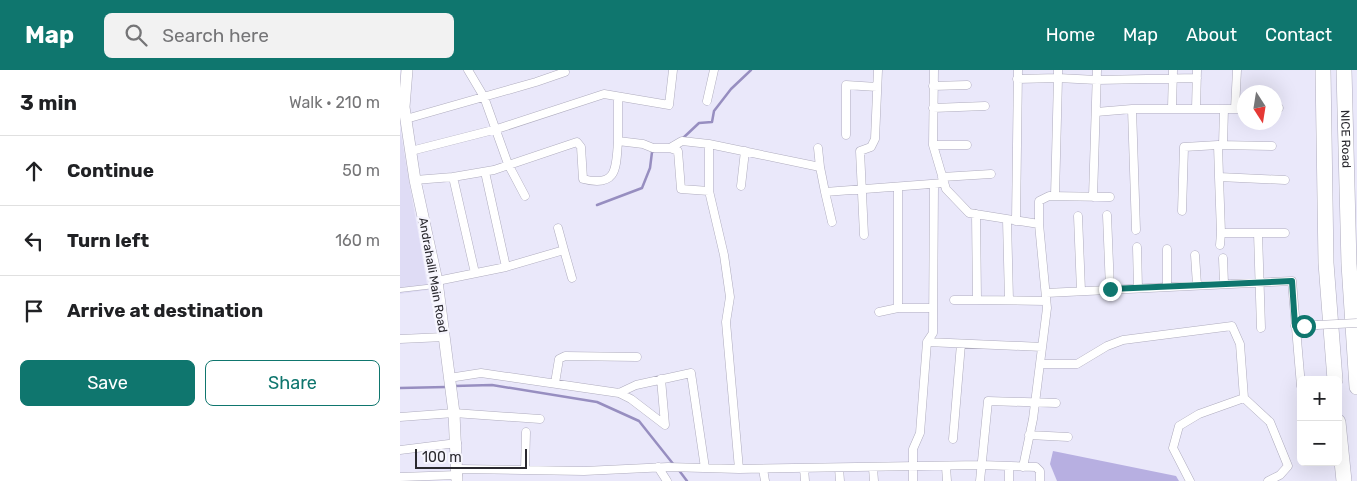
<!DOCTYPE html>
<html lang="en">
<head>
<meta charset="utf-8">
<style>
	:root { --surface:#fff; --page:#f2f2f2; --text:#202124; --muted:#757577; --line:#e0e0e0; --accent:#0f766e }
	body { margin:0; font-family:Rubik,sans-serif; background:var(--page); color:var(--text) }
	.controls { position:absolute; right:15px; bottom:15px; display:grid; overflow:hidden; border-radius:8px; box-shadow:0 5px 20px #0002 }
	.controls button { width:45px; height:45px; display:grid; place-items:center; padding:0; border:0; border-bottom:1px solid var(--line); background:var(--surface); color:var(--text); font:25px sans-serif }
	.compass { position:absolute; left:837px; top:15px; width:45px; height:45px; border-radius:50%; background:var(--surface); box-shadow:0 5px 20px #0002; rotate:168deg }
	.scale { position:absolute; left:15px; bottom:12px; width:112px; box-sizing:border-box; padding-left:5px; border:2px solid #2a292f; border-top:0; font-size:14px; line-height:18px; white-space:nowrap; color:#2a292f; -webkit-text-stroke:4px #f7f6fe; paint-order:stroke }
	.stop { position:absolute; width:15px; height:15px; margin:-11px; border:4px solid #0f766e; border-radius:50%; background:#fff }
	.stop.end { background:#0f766e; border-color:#fff; box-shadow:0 1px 5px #0008 }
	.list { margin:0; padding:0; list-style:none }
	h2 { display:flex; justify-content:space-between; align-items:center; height:65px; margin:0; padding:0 20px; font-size:21px }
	h2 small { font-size:16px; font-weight:400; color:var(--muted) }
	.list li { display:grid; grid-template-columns:32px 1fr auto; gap:15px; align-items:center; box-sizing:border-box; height:70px; padding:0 20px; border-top:1px solid var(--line) }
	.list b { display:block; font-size:19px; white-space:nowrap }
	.list em { font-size:16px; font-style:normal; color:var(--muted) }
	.actions { display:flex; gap:10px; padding:15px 20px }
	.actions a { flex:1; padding:11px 0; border:1px solid var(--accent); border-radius:8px; text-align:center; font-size:18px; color:var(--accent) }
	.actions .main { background:var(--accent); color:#fff }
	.icon { flex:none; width:28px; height:28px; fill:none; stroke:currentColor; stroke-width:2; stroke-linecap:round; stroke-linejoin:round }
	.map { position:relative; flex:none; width:957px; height:411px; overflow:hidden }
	header { display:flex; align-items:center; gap:30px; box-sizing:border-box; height:70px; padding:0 25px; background:var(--accent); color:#fff }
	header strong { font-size:24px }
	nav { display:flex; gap:28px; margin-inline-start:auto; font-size:18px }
	.search { width:350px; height:45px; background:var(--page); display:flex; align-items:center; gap:12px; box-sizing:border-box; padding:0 18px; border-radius:8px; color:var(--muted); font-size:19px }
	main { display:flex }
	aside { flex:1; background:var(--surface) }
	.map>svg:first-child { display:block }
</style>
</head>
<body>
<header>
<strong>Map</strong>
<div class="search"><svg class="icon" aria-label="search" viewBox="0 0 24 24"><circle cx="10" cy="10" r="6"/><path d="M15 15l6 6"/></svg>Search here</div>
<nav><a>Home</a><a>Map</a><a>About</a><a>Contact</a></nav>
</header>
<main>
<aside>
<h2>3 min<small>Walk · 210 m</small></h2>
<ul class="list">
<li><svg class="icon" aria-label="ahead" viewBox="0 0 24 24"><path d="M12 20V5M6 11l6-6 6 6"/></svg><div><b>Continue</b></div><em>50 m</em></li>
<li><svg class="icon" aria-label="left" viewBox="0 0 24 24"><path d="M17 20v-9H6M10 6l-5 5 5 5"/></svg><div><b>Turn left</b></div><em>160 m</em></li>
<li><svg class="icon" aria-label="arrive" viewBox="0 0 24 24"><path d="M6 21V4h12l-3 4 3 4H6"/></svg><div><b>Arrive at destination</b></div></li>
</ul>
<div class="actions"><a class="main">Save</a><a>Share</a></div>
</aside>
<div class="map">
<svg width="957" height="411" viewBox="0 0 957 411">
	<rect width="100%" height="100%" fill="#eae8fa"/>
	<!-- built -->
	<path fill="#dfdcf5" d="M0,59L28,220L0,224Z"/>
	<!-- green -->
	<path fill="#b7afe1" d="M653,381L776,406L779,411H657L650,394Z"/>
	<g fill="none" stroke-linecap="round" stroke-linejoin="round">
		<!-- stream -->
		<path stroke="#978ec0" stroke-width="2.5" d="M282,69L299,53L312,52L314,41L331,19L351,0
			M197,135L242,118L250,98L252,82L254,81
			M54,316L92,315L197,332L239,351L274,395
			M0,318L46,317
			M278,399L287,411"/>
		<defs>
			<path id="lane" d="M0,220L35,216"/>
			<path id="street" d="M68,0L84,27L108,94L125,126
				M534,0L533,75L546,119L569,143L639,154L647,238L633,349L623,397
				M617,9L658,8V0
				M533,16L567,15
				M218,27V71L243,74L253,78H270L278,81L281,119L309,121
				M307,31L314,0
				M533,38L585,36
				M772,38L773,0
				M874,38H879
				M796,39L797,0
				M835,39L837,0
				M696,42L732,39
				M6,49L136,12L165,2
				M446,65V15L477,17
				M309,74V121L324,185L330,227L326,252L339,399
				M533,75H567
				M823,75L824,39
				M872,76L818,75L819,107L885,110
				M270,78L282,71L309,74L420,97L425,122L544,113
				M418,78L420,97
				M11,81L97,59L204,24L269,35L273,0
				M85,102L106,197
				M53,107L75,203
				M542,107L591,104
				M819,107L821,163
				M15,110L53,107L94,100L177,72L181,77L183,109C218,118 216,97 218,71
				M341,116L345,81
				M498,117V238H533
				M425,122L432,152
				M655,126L658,8L697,10L797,8
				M693,127L697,0
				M782,141L784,77L818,75
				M576,144L577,230L646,231
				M707,145L710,219
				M678,146L681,221
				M607,150L609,230
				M616,151L618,0
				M639,154V131L649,126L710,127
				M736,160L732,39H844
				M464,165L460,81L471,77L475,69L478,0
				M820,175L821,163H858
				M737,177L738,218
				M767,179V217
				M164,180L172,208
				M795,185L797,215
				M823,188L824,214
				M37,211L106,197L164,180L158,158
				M646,223L892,211L901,316
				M554,230H577
				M479,242L498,238
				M895,256L917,255
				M861,258L858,163H885
				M0,269L44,267
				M527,272L642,277
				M640,294H677L707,276L723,270L832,256L840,274L844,328L870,352L888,396L880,405L868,411
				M49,308L81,303L219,323L236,315L291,303L305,398
				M155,313L159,289L165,286L237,287
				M219,323L231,329L265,355L261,309
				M0,347L54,343L140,349
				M629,365L668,367
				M553,369L561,274
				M0,380L57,373
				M258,397L267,411
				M546,397L547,411
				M609,397V411
				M404,398L405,411
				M439,398L440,411
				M473,398L474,411
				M58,399L184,401L268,397L339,399L581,395L636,397L640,401V411
				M363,399L365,411
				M125,400L126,362
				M0,407L58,405
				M513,411V379L520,363L527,272L533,263L534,115
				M580,411L588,331L656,333
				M790,411L773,378L779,356L799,344L844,328"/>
			<path id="secondary" d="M7,0L4,37L15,110L37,211L54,343L57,411"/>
			<g id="highway">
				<path d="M923,0L926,193L935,310"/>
				<path id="s1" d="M944,0L949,194L957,317"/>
				<path d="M938,352L944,411"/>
			</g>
		</defs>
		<!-- lane casing -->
		<use href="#lane" stroke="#afacbe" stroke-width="5"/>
		<!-- street casing -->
		<use href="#street" stroke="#afacbe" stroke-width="9"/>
		<!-- secondary casing -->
		<use href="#secondary" stroke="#afacbe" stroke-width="12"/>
		<!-- highway casing -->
		<use href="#highway" stroke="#afacbe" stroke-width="16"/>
		<!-- lane -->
		<use href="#lane" stroke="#fff" stroke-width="4"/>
		<!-- street -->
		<use href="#street" stroke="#fff" stroke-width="8"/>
		<!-- secondary -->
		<use href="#secondary" stroke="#fff" stroke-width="11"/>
		<!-- highway -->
		<use href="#highway" stroke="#fff" stroke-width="15"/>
		<defs>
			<path id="street-bridge" d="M917,255L957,253"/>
		</defs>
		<!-- street-bridge casing -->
		<use href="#street-bridge" stroke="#afacbe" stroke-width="9" stroke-linecap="butt"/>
		<!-- street-bridge -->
		<use href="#street-bridge" stroke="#fff" stroke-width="8"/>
	</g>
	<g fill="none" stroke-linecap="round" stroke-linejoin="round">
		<!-- route -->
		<path stroke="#0f766e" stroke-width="6" d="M710,219L892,211L895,256H904"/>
	</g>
	<g text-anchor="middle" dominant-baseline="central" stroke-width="5" stroke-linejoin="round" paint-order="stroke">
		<!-- street labels -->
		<g font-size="12" fill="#2a292f" stroke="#f7f6fe">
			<text stroke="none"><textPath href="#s1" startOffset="69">NICE Road</textPath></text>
			<text transform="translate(33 205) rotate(80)">Andrahalli Main Road</text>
		</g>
	</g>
</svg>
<div class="controls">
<button>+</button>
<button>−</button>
</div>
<svg class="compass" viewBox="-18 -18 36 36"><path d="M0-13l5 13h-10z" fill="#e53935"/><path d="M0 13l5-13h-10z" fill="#757577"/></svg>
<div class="scale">100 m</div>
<div class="stop" style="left:904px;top:256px"></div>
<div class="stop end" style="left:710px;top:219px"></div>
</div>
</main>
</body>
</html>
